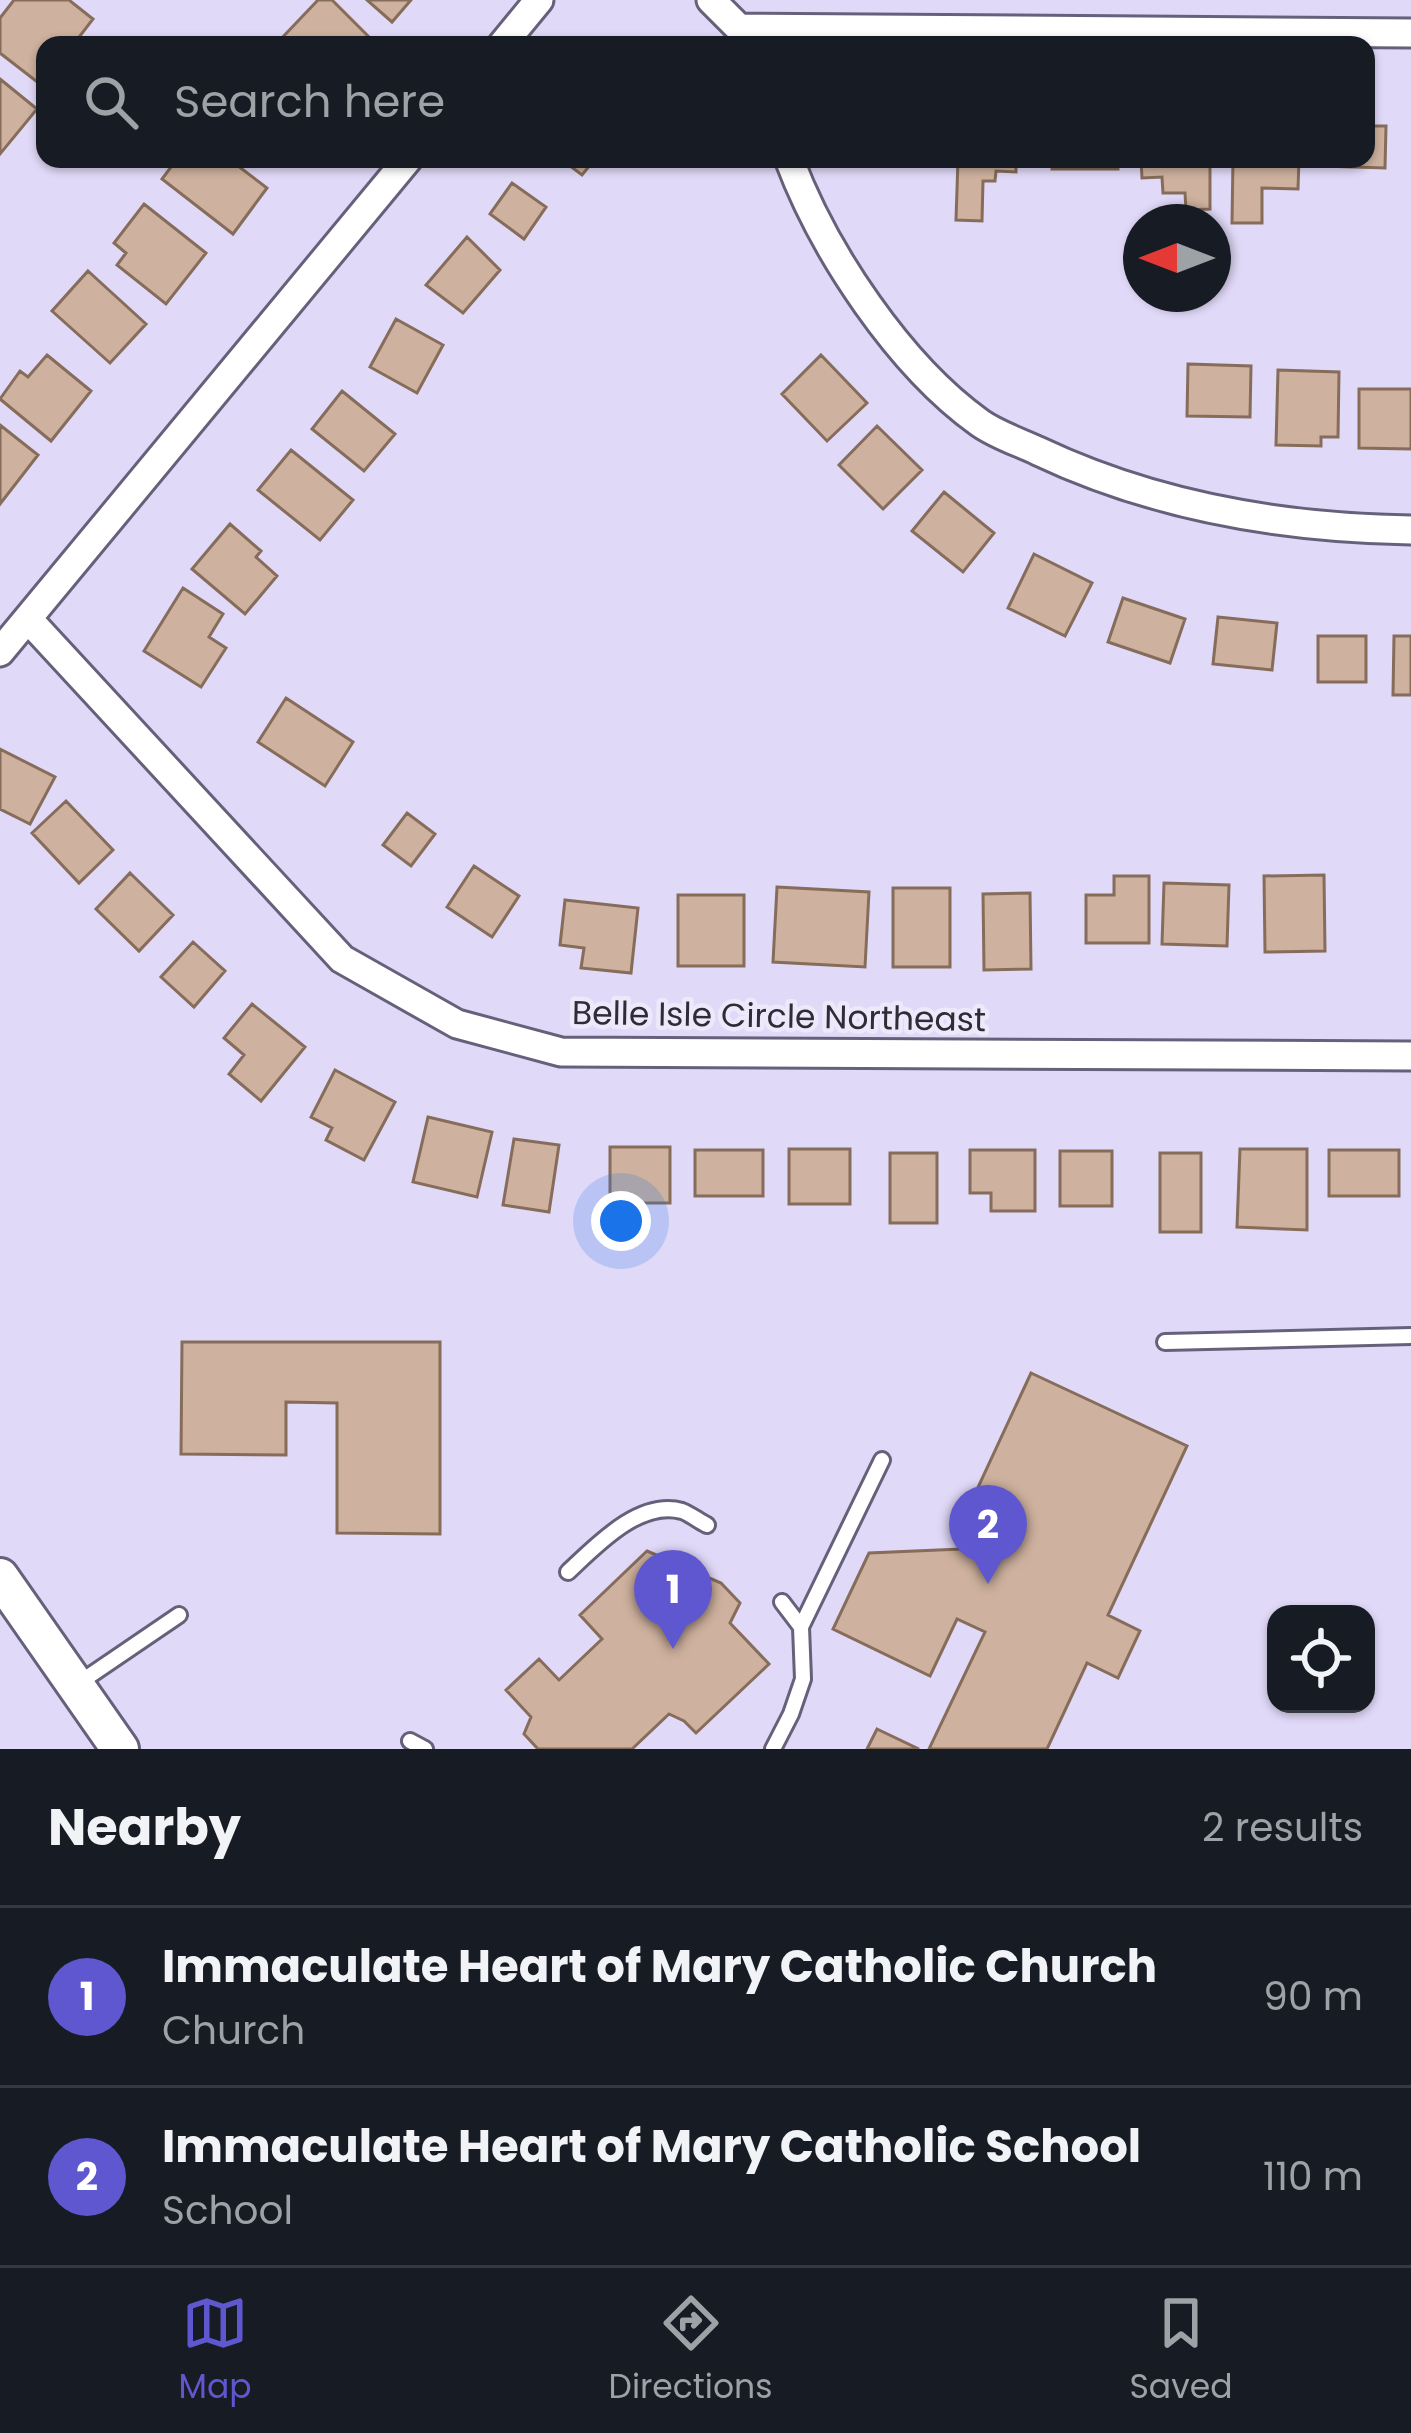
<!DOCTYPE html>
<html lang="en">
<head>
<meta charset="utf-8">
<style>
	:root { --surface:#171b24; --page:#20242c; --text:#f1f3f6; --muted:#9ea1a6; --line:#363941; --accent:#5f57d0 }
	body { margin:0; font-family:Poppins,sans-serif; background:var(--page); color:var(--text) }
	.controls { position:absolute; right:36px; bottom:36px; display:grid; overflow:hidden; border-radius:24px; box-shadow:0 3px 9px #0004 }
	.controls button { width:108px; height:108px; display:grid; place-items:center; padding:0; border:0; border-bottom:3px solid var(--line); background:var(--surface); color:var(--text); font:60px sans-serif }
	.compass { position:absolute; left:1123px; top:204px; width:108px; height:108px; border-radius:50%; background:var(--surface); box-shadow:0 3px 9px #0004; rotate:270deg }
	.you { position:absolute; left:621px; top:1221px; width:42px; height:42px; margin:-30px; border:9px solid #fff; border-radius:50%; background:#1a73e8; box-shadow:0 0 0 18px #1a73e833 }
	.badge { display:grid; place-items:center; width:78px; height:78px; border-radius:50%; background:var(--accent); color:#fff; font-size:39px; font-weight:700 }
	.pin { position:absolute; translate:-50% -99px; filter:drop-shadow(0 3px 6px #0008) }
	.pin::after { content:''; position:absolute; top:63px; width:42px; height:36px; background:inherit; clip-path:polygon(0 0,100% 0,50% 100%) }
	.list { margin:0; padding:0; list-style:none }
	h2 { display:flex; justify-content:space-between; align-items:center; height:156px; margin:0; padding:0 48px; font-size:51px }
	h2 small { font-size:39px; font-weight:400; color:var(--muted) }
	.list li { display:grid; grid-template-columns:78px 1fr auto; gap:36px; align-items:center; box-sizing:border-box; height:180px; padding:0 48px; border-top:3px solid var(--line) }
	.list b { display:block; font-size:45px; white-space:nowrap }
	.list p { margin:0; font-size:39px; white-space:nowrap; color:var(--muted) }
	.list em { font-size:39px; font-style:normal; color:var(--muted) }
	.icon { flex:none; width:66px; height:66px; fill:none; stroke:currentColor; stroke-width:2; stroke-linecap:round; stroke-linejoin:round }
	.map { position:relative; flex:none; width:1411px; height:1749px; overflow:hidden }
	.search { position:absolute; background:var(--surface); box-shadow:0 3px 9px #0004; left:36px; right:36px; top:36px; height:132px; display:flex; align-items:center; gap:30px; box-sizing:border-box; padding:0 42px; border-radius:24px; color:var(--muted); font-size:45px }
	.sheet { height:516px; background:var(--surface) }
	nav { display:flex; justify-content:space-around; align-items:center; box-sizing:border-box; height:168px; border-top:3px solid var(--line); background:var(--surface); font-size:33px; color:var(--muted) }
	nav a { display:grid; justify-items:center; gap:6px }
	nav .on { color:var(--accent) }
	.map>svg:first-child { display:block }
</style>
</head>
<body>
<div class="map">
<svg width="1411" height="1749" viewBox="0 0 1411 1749">
	<rect width="100%" height="100%" fill="#e1d9f8"/>
	<!-- building -->
	<path fill="#ceb19e" stroke="#866c5a" stroke-width="3" d="M14,0H69L93,19L73,45H45V88L0,53V18Z
		M318,0H332L377,45H283L279,41Z
		M367,0H411L392,22Z
		M0,79L37,109L0,154Z
		M1366,126H1386L1385,168L1323,166L1324,159H1366Z
		M177,159H229L267,188L233,234L162,179Z
		M561,159H595L582,175Z
		M958,159H1016V172L996,171L995,181H983L982,221L956,220Z
		M1052,159H1118V169H1052Z
		M1141,159H1210V209L1186,210L1185,193H1163L1162,177L1142,178Z
		M1233,159H1299L1298,189L1262,188V223H1232Z
		M512,183L546,207L524,239L490,214Z
		M144,204L206,253L166,304L117,265L126,253L114,243Z
		M467,237L500,270L463,313L426,285Z
		M88,271L146,324L110,363L52,311Z
		M396,319L443,345L417,393L370,367Z
		M47,355L91,391L51,441L0,399L20,371L28,377Z
		M821,355L867,403L827,441L782,394Z
		M1188,364L1251,366L1250,417L1187,416Z
		M1278,370L1339,372L1338,437H1321V446L1276,445Z
		M1359,389H1411V449L1359,448Z
		M342,391L395,434L364,471L312,429Z
		M0,425L38,455L0,504Z
		M877,426L922,470L883,509L839,465Z
		M291,450L353,500L320,540L258,490Z
		M944,492L994,533L963,572L912,531Z
		M230,524L261,551L256,557L277,576L245,614L192,569Z
		M1034,554L1092,583L1065,636L1008,608Z
		M183,588L223,614L209,637L226,648L201,687L144,651Z
		M1123,598L1185,619L1170,663L1108,642Z
		M1218,617L1277,623L1272,670L1213,664Z
		M1318,636H1366V682H1318Z
		M1394,636H1411V695H1393Z
		M286,698L353,742L325,786L258,742Z
		M0,749L55,777L30,824L0,809Z
		M66,801L113,850L79,883L32,833Z
		M407,813L435,834L411,866L383,845Z
		M474,866L519,896L492,937L447,907Z
		M130,873L173,915L139,951L96,909Z
		M1324,875L1325,951L1265,952L1264,876Z
		M1114,876H1149V943H1086V895H1114Z
		M1164,883L1229,885L1227,946L1162,944Z
		M777,887L869,892L865,967L773,962Z
		M893,888H950V967H893Z
		M1030,893L1031,969L984,970L983,894Z
		M678,895H744V966H678Z
		M565,900L638,908L631,973L581,968L584,948L560,945Z
		M193,942L225,971L194,1007L161,977Z
		M252,1004L305,1047L261,1101L229,1074L244,1055L224,1038Z
		M335,1070L395,1102L364,1160L326,1140L332,1128L311,1117Z
		M428,1117L492,1132L477,1197L413,1182Z
		M514,1139L559,1145L549,1212L503,1205Z
		M610,1147H670V1203H610Z
		M789,1149H850V1204H789Z
		M1240,1149H1307V1230L1237,1227Z
		M695,1150H763V1196H695Z
		M970,1150H1035V1211H991V1193H970Z
		M1329,1150H1399V1196H1329Z
		M1060,1151H1112V1206H1060Z
		M890,1153H937V1223H890Z
		M1160,1153H1201V1232H1160Z
		M182,1342H440V1534L337,1533V1403L286,1402V1455L181,1454Z
		M1031,1373L1187,1446L1108,1615L1140,1631L1118,1678L1087,1663L1047,1749H929L985,1632L957,1619L930,1676L833,1629L869,1553L1008,1547L961,1524Z
		M647,1551L721,1583L740,1603L730,1623L769,1664L696,1733L684,1721L669,1714L632,1749H538L524,1734L531,1717L506,1690L539,1659L559,1680L602,1639L580,1615Z
		M877,1729L919,1749H867Z"/>
	<g fill="none" stroke-linecap="round" stroke-linejoin="round">
		<defs>
			<path id="lane" d="M1165,1342L1411,1336
				M568,1572C595,1547 639,1499 682,1511C690,1514 699,1521 707,1525
				M782,1602L801,1627
				M79,1683L179,1615
				M410,1741L425,1749
				M773,1749L791,1714L803,1679L801,1627L882,1460"/>
			<path id="street" d="M711,0L739,28L744,41
				M739,28L1411,33
				M502,45L539,0
				M789,159C824,252 899,365 980,423C997,435 1019,442 1038,451C1154,506 1283,528 1411,530
				M28,619L342,959L457,1024L561,1052L1411,1056
				M0,652L408,159"/>
			<path id="secondary" d="M0,1577L120,1749"/>
		</defs>
		<!-- lane casing -->
		<use href="#lane" stroke="#67607a" stroke-width="20"/>
		<!-- street casing -->
		<use href="#street" stroke="#67607a" stroke-width="33"/>
		<!-- secondary casing -->
		<use href="#secondary" stroke="#67607a" stroke-width="42"/>
		<!-- lane -->
		<use href="#lane" stroke="#fff" stroke-width="14"/>
		<!-- street -->
		<use href="#street" stroke="#fff" stroke-width="27"/>
		<!-- secondary -->
		<use href="#secondary" stroke="#fff" stroke-width="36"/>
	</g>
	<g text-anchor="middle" dominant-baseline="central" stroke-width="9" stroke-linejoin="round" paint-order="stroke">
		<!-- street labels -->
		<g font-size="33" fill="#2f2c37" stroke="#ede9fb">
			<text transform="translate(779 1016) rotate(1)">Belle Isle Circle Northeast</text>
		</g>
	</g>
</svg>
<div class="controls">
<button><svg class="icon" aria-label="locate" viewBox="0 0 24 24"><circle cx="12" cy="12" r="6"/><path d="M12 2v4M12 18v4M2 12h4M18 12h4"/></svg></button>
</div>
<svg class="compass" viewBox="-18 -18 36 36"><path d="M0-13l5 13h-10z" fill="#e53935"/><path d="M0 13l5-13h-10z" fill="#9ea1a6"/></svg>
<div class="you"></div>
<div class="pin badge" style="left:673px;top:1649px">1</div>
<div class="pin badge" style="left:988px;top:1584px">2</div>
<div class="search"><svg class="icon" aria-label="search" viewBox="0 0 24 24"><circle cx="10" cy="10" r="6"/><path d="M15 15l6 6"/></svg>Search here</div>
</div>
<section class="sheet">
<h2>Nearby<small>2 results</small></h2>
<ul class="list">
<li><span class="badge">1</span><div><b>Immaculate Heart of Mary Catholic Church</b><p>Church</p></div><em>90 m</em></li>
<li><span class="badge">2</span><div><b>Immaculate Heart of Mary Catholic School</b><p>School</p></div><em>110 m</em></li>
</ul>
</section>
<nav>
<a class="on"><svg class="icon" aria-label="map" viewBox="0 0 24 24"><path d="M3 6l6-2 6 2 6-2v14l-6 2-6-2-6 2zM9 4v14M15 6v14"/></svg>Map</a>
<a><svg class="icon" aria-label="directions" viewBox="0 0 24 24"><path d="M12 3l9 9-9 9-9-9zM9 14v-3h6M13 9l2 2-2 2"/></svg>Directions</a>
<a><svg class="icon" aria-label="saved" viewBox="0 0 24 24"><path d="M7 4h10v16l-5-4-5 4z"/></svg>Saved</a>
</nav>
</body>
</html>
